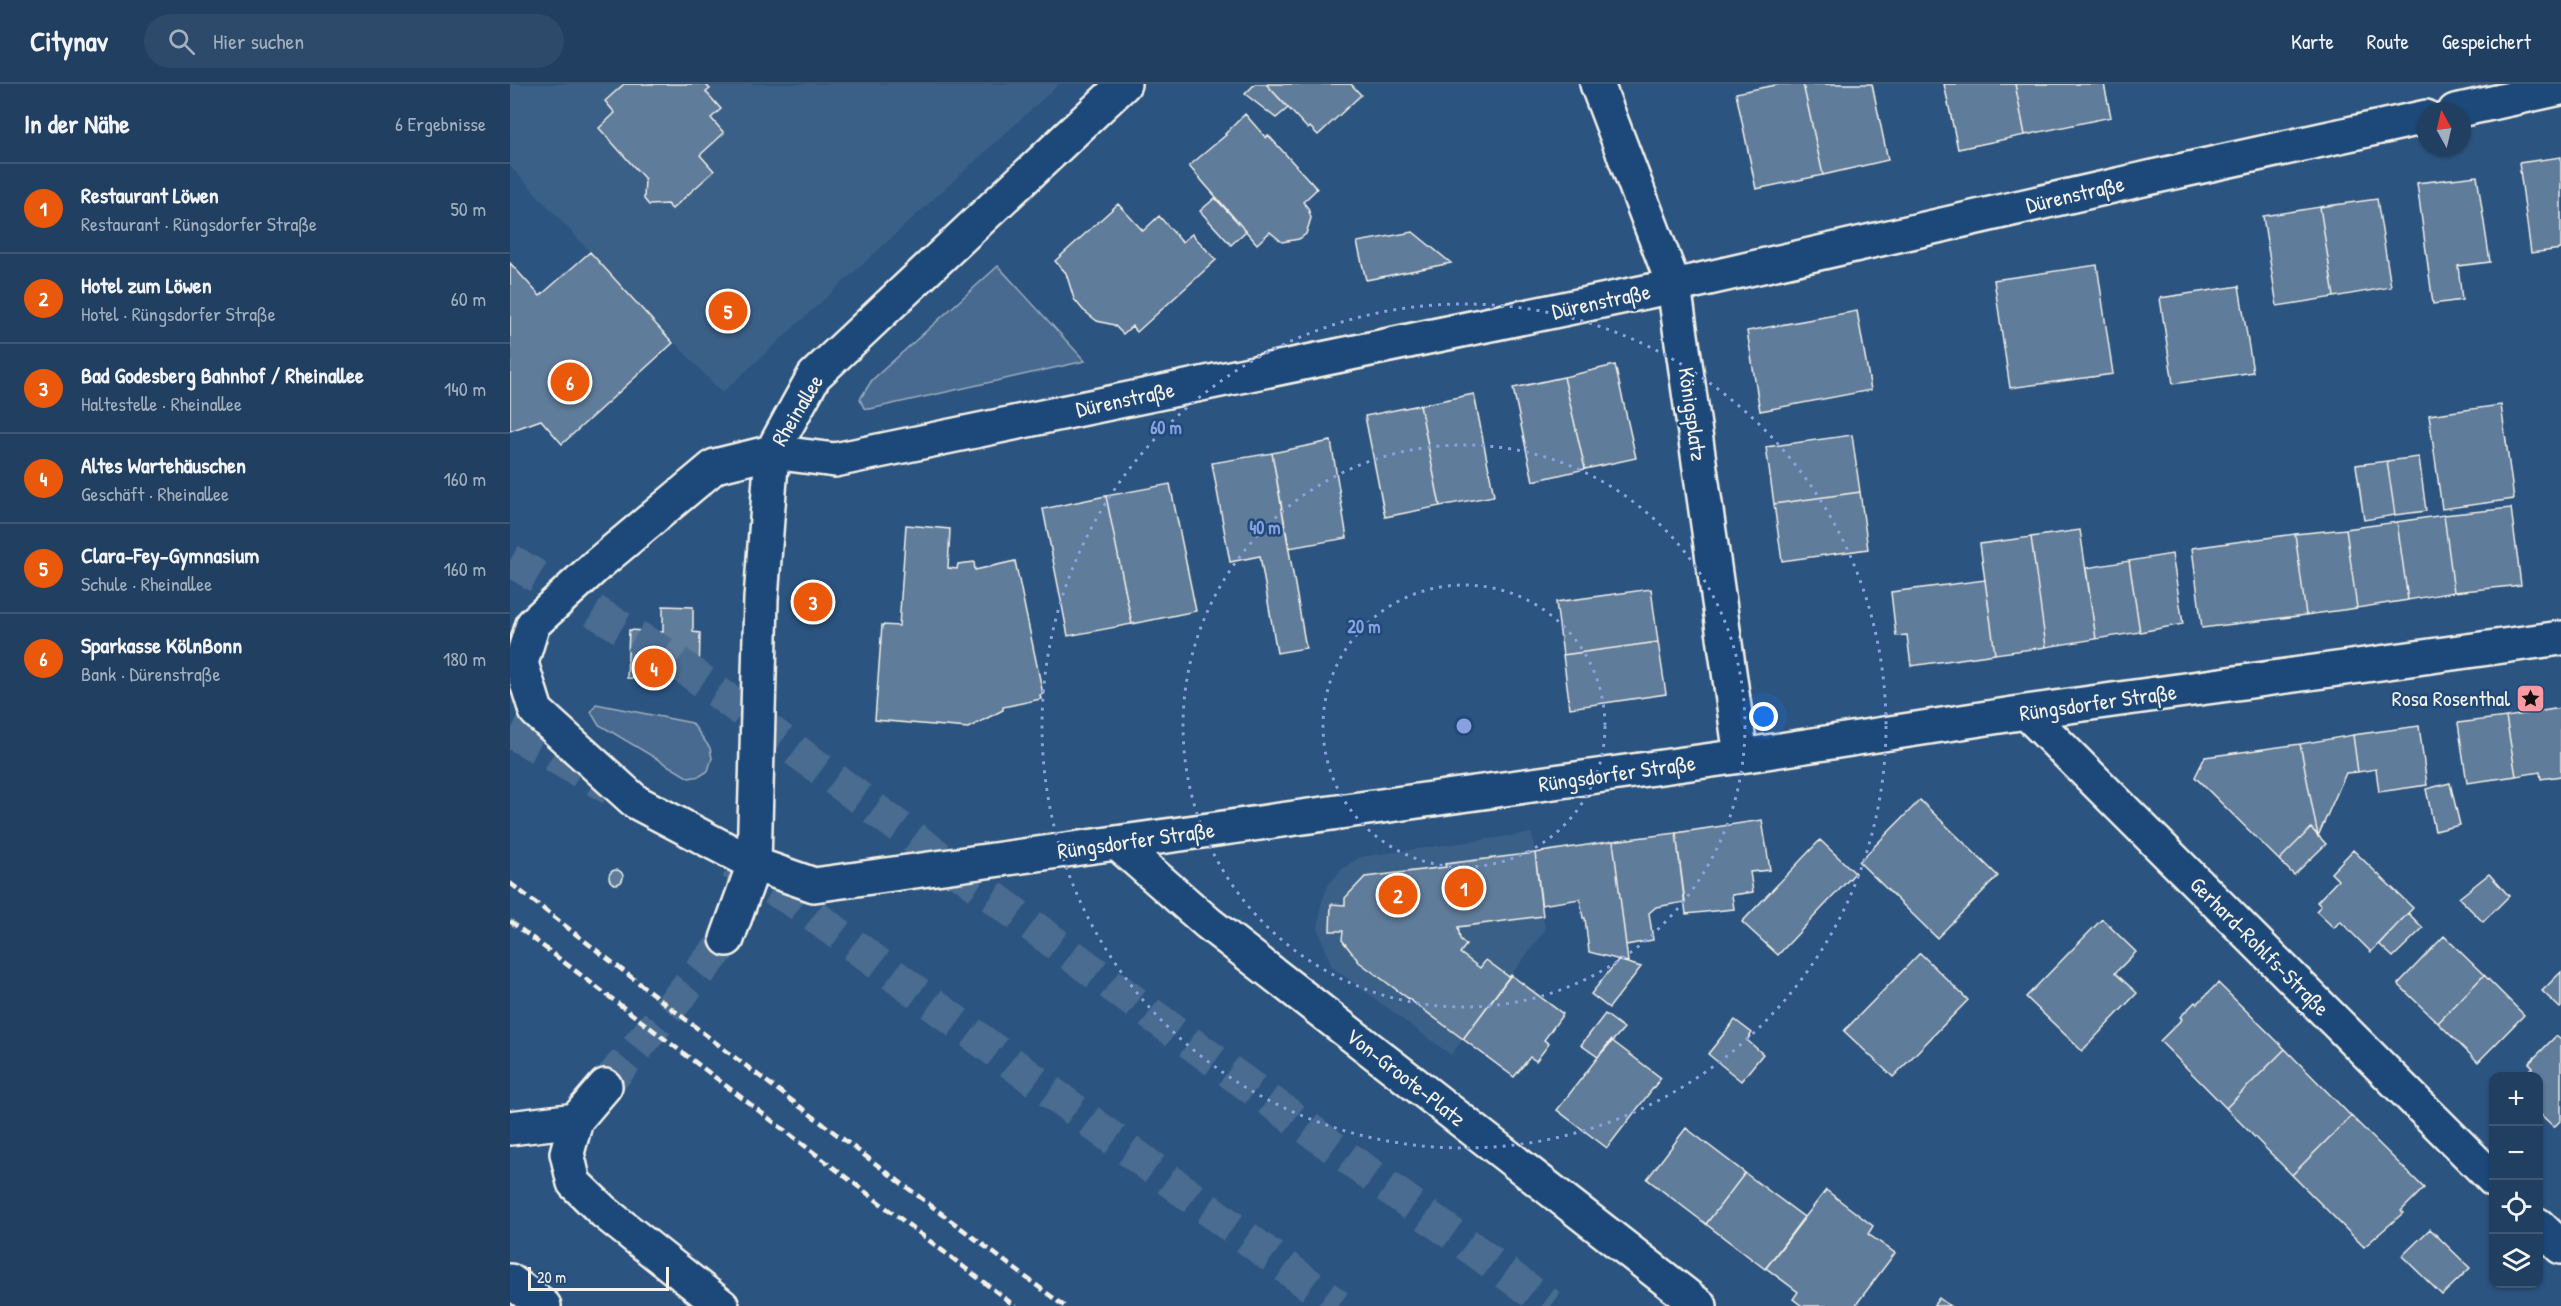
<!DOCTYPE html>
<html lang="de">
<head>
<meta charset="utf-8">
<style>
	:root { --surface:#213f61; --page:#2d4a6a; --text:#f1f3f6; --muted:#a2afbd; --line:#3e5876; --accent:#ea580c }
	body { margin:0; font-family:"Patrick Hand",sans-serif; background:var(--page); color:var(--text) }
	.controls { position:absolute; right:18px; bottom:18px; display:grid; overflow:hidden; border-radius:12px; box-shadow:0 2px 4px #0004 }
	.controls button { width:54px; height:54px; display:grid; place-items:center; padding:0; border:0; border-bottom:2px solid var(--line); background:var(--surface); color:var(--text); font:30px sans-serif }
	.compass { position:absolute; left:1907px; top:18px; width:54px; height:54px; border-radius:50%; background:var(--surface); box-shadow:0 2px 4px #0004; rotate:352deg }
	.scale { position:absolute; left:18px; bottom:15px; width:141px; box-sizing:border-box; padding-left:6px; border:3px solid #f4f1e8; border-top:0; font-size:16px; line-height:21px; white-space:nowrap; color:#f4f1e8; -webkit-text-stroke:4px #1f4a7a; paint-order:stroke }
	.you { position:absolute; left:1254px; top:633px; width:21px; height:21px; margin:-15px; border:4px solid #fff; border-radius:50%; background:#1a73e8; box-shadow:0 0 0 9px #1a73e833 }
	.badge { display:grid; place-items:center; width:39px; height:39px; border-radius:50%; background:var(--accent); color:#fff; font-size:20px; font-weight:700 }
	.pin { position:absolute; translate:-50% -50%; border:3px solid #fff; box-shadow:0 2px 6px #0006 }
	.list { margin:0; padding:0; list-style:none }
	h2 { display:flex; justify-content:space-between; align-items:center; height:78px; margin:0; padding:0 24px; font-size:26px }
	h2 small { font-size:20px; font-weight:400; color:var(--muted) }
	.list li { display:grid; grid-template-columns:39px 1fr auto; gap:18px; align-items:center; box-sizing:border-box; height:90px; padding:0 24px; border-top:2px solid var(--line) }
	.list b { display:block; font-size:22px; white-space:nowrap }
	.list p { margin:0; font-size:20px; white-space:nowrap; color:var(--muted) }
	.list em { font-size:20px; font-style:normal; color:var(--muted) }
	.icon { flex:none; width:33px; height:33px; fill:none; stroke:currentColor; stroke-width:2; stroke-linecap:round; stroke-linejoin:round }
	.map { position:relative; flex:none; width:2051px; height:1222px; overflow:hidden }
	header { display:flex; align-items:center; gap:36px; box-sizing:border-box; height:84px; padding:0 30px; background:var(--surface); border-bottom:2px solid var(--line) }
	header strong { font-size:28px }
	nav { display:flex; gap:33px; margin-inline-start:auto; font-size:21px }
	.search { width:420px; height:54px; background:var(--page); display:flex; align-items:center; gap:15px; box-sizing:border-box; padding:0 21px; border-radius:33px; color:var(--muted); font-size:22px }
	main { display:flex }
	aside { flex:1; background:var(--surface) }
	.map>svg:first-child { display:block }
</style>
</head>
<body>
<header>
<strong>Citynav</strong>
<div class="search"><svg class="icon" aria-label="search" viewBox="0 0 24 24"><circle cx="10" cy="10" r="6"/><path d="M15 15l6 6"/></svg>Hier suchen</div>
<nav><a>Karte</a><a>Route</a><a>Gespeichert</a></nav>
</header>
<main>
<aside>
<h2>In der Nähe<small>6 Ergebnisse</small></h2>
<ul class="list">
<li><span class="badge">1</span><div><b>Restaurant Löwen</b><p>Restaurant · Rüngsdorfer Straße</p></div><em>50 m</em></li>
<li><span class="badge">2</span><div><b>Hotel zum Löwen</b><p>Hotel · Rüngsdorfer Straße</p></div><em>60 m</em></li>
<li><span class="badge">3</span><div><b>Bad Godesberg Bahnhof / Rheinallee</b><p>Haltestelle · Rheinallee</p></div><em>140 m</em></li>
<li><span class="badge">4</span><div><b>Altes Wartehäuschen</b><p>Geschäft · Rheinallee</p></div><em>160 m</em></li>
<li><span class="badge">5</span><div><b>Clara-Fey-Gymnasium</b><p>Schule · Rheinallee</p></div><em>160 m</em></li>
<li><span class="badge">6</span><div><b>Sparkasse KölnBonn</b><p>Bank · Dürenstraße</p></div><em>180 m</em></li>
</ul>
</aside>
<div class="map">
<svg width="2051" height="1222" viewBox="0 0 2051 1222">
	<rect width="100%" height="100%" fill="#2c5481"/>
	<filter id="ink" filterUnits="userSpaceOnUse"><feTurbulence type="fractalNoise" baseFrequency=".0167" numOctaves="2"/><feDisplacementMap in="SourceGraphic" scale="12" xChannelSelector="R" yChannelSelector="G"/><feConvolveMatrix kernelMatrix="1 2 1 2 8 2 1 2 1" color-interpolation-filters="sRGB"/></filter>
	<g filter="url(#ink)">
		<!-- built -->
		<path fill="#3b6088" d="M0,0H549L212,309L0,82Z
			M1022,749L1035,846L941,971L822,883L808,845L811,821L818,801L832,785L850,773Z"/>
		<!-- green -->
		<path fill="#496b90" stroke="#9eaebc" stroke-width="1.5" d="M488,182L575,277L360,325L354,324L350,315L362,296Z
			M86,620L182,639L200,664L202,674L198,687L190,692L179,694L88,640L81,628Z"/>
		<!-- building -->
		<path fill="#5e7b9a" stroke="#f4f1e8" stroke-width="1.5" d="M114,0H195L200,5L196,8L211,25L201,34L214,49L190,71L204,87L162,125L157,120L139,121L134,115L135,95L89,44L105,29L95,17Z
			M745,0H756L778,24L766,34L735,10Z
			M756,0H841L851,11L808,51L800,43L798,45Z
			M1270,0H1293L1313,91L1246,105L1226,9Z
			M1293,0H1362L1378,76L1313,91Z
			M1434,0H1505L1515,51L1448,65Z
			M1505,0H1594L1601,33L1515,51Z
			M735,30L756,54L758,51L807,105L793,118L798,124L801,134L796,150L789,155L772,158L760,148L747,160L679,82L716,51L715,50Z
			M2051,73V165L2021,169L2009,79Z
			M1967,92L1980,178L1948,182L1952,216L1923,220L1907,99Z
			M705,114L736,147L721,161L690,127Z
			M1867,115L1881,203L1824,213L1810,123Z
			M608,120L633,147L649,132L672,158L682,150L706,176L627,248L622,242L613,250L604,241L587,237L573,226L564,215L556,189L545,177Z
			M1810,123L1824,213L1767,222L1753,132Z
			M903,148L941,179L856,196L847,158Z
			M80,168L163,259L52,360L31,336L0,347V179L30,212Z
			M1587,181L1603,290L1500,304L1484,196Z
			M1729,202L1743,288L1663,300L1650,214Z
			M1347,227L1361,306L1250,327L1237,247Z
			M1105,281L1126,374L1075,385L1054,293Z
			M1054,293L1075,385L1023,397L1003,304Z
			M964,310L984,412L930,422L910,321Z
			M910,321L930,422L875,433L855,332Z
			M1991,321L2004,415L1932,425L1919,331Z
			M1342,351L1350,408L1264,420L1256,363Z
			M821,357L837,454L779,464L762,369Z
			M762,369L796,564L767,569L750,472L720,478L702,379Z
			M1909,373L1916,427L1885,431L1877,377Z
			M1877,377L1885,431L1854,436L1846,381Z
			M660,400L686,527L622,540L596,412Z
			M1350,408L1358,465L1272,477L1264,420Z
			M596,412L622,540L558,552L533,425Z
			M2001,424L2011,501L1944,508L1934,431Z
			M1934,431L1944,508L1898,516L1887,438Z
			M1887,438L1898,516L1847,524L1836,445Z
			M396,441L440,445L438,484L447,485L448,480L464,478L465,486L505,477L533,610L530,611L531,615L493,623V626L458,644L365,636L372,541L389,542Z
			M1836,445L1847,524L1796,531L1785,450Z
			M1570,446L1586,555L1536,563L1521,453Z
			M1785,450L1796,531L1692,544L1682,464Z
			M1521,453L1536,563L1485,570L1470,460Z
			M1662,470L1673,540L1630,548L1619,477Z
			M1619,477L1630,548L1586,555L1576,484Z
			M1475,496L1485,570L1401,582L1397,551L1386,552L1381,508Z
			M1141,505L1148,558L1053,571L1046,518Z
			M153,522L183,523V548L190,549L189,597L117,594L119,546L153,548Z
			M1148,558L1156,610L1060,624L1053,571Z
			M2051,624V692L2031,695L2030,688L2006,692L1996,633Z
			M1996,633L2006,692L1957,699L1948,639Z
			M1909,642L1917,701L1869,708L1866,685L1848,688L1843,651Z
			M1843,651L1848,688L1836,689L1808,752L1790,660Z
			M1790,660L1808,752L1801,744L1769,776L1685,693L1695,673Z
			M1940,699L1950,741L1925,747L1916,705Z
			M1410,716L1488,792L1427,854L1349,778Z
			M1252,736L1260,786L1240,788L1243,808L1222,811L1224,825L1176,830L1166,749Z
			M1801,744L1816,760L1784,791L1769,776Z
			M1166,749L1175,818L1146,823L1139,829L1143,856L1116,861L1103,757Z
			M1310,756L1345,789L1268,871L1232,838Z
			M1103,757L1116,861L1118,878L1079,868L1075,834H1073L1070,815L1031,821L1025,769Z
			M1843,766L1903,824L1861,868L1830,837L1824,844L1806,827L1811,822L1807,818L1828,796L1821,789Z
			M1025,769L1033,832L948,843L950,855L956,861L950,869L970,884L976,876L999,893L953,955L849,878L832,856L833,847H820L821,820L835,821V814L855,793L936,783L935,780Z
			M99 793a7 7 0 1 1 14 0a7 7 0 1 1-14 0Z
			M1979,790L1999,812L1973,838L1949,814Z
			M1898,829L1913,844L1883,873L1869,860Z
			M1592,835L1626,868L1605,889L1627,909L1572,967L1516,913Z
			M1934,852L1974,891L1928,939L1888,900Z
			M1410,869L1458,916L1383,993L1334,947Z
			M1108,876L1131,883L1099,924L1081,910Z
			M2051,888V923L2050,924L2032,907Z
			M1001,891L1053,930L1034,956L1039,960L1026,977L1020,973L1004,993L953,955Z
			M1974,891L2014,931L1968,978L1928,939Z
			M1708,899L1775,965L1716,1024L1650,957L1672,935L1670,933L1685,918L1687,920Z
			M1095,930L1114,944L1088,973L1071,961Z
			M1225,936L1242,949L1237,956L1253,970L1231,997L1198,970Z
			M2046,952L2051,956V1036L2044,1043L2028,1028V992H2014L2023,983L2019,979Z
			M1101,956L1151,994L1097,1064L1047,1026Z
			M1775,965L1841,1032L1782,1091L1716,1024Z
			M1841,1032L1914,1104L1891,1127L1893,1129L1854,1163L1782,1091Z
			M1176,1044L1235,1089L1196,1140L1137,1095Z
			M1235,1089L1294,1133L1255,1185L1196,1140Z
			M1316,1106L1363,1142L1358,1150L1385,1169L1345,1222H1292L1283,1215L1288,1208L1256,1184Z
			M1920,1145L1960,1184L1932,1211L1892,1172Z
			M1429,1214L1440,1222H1423Z"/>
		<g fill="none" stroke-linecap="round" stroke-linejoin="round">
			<!-- minor-tunnel -->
			<path stroke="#4a6c90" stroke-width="33" stroke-dasharray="33 16" stroke-linecap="butt" d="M95,1002L217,855"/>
			<!-- major-tunnel -->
			<path stroke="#4a6c90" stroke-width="33" stroke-dasharray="33 16" stroke-linecap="butt" d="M0,476L160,573L623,917L1041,1222
				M0,647L101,705
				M221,779L288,820L828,1222"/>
			<defs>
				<path id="minor" d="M1087,0L1164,202L1231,672
					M1945,27L2051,4
					M1916,33L1647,92L1164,202L325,376L262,368L205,382L88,480L23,540L11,579L26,627L126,718L244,780L304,801L1231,672L1516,628L2051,554
					M1516,628L1984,1096
					M607,759L698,839L1190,1222
					M217,855L244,780L251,515L262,368L304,292L614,0
					M95,1002L66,1036L57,1069L64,1099L94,1128L212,1222
					M0,1044L66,1036
					M2028,1141L2051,1163
					M0,1197L34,1222"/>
			</defs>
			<!-- minor casing -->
			<use href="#minor" stroke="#f4f1e8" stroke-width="38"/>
			<!-- minor -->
			<use href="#minor" stroke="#1f4a7a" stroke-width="33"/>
			<!-- rail -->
			<path stroke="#f4f1e8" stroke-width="4.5" stroke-dasharray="9 4.5" stroke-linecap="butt" d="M0,799L219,969L554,1222
				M0,837L505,1222"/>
		</g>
	</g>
	<!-- distance rings -->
	<g fill="none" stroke="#88a0e0" stroke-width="3" stroke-dasharray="3 6">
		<circle cx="954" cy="642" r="141"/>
		<circle cx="954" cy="642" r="281"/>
		<circle cx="954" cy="642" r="422"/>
	</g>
	<!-- icons -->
	<defs>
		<symbol id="sight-square" viewBox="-11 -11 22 22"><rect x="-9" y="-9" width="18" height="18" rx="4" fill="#ff9aa2" stroke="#1f4a7a"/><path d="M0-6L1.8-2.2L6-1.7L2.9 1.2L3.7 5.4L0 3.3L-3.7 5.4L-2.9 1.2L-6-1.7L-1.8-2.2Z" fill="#111"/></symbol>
	</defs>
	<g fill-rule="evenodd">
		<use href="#sight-square" x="2004" y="598" width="33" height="33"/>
	</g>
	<g text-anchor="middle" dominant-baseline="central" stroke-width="5" stroke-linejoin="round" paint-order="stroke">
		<!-- street labels -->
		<g font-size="22" fill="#f4f1e8" stroke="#1f4a7a">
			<text transform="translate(1565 110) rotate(-13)">Dürenstraße</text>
			<text transform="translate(1091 217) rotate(-12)">Dürenstraße</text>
			<text transform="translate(615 315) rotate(-12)">Dürenstraße</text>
			<text transform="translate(287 326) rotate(-59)">Rheinallee</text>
			<text transform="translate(1183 330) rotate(82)">Königsplatz</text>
			<text transform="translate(1588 618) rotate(-8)">Rüngsdorfer Straße</text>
			<text transform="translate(1107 689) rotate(-8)">Rüngsdorfer Straße</text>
			<text transform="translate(626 756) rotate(-8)">Rüngsdorfer Straße</text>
			<text transform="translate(1750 862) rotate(45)">Gerhard-Rohlfs-Straße</text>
			<text transform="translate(896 993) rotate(38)">Von-Groote-Platz</text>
		</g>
		<!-- poi labels -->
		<g font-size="22" fill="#f4f1e8" stroke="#1f4a7a" text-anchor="end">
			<text x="2000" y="614">Rosa Rosenthal</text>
		</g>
	</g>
	<circle cx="954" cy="642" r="9" fill="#88a0e0" stroke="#1f4a7a" stroke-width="3"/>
	<g font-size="18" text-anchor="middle" font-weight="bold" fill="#88a0e0" stroke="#1f4a7a" stroke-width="5" stroke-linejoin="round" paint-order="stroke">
		<text x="656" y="350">60 m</text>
		<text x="755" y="450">40 m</text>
		<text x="854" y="549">20 m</text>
	</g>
</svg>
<div class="controls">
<button>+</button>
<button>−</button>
<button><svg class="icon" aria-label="locate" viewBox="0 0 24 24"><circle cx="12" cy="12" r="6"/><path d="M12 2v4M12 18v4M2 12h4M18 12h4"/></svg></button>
<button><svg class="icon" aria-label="layers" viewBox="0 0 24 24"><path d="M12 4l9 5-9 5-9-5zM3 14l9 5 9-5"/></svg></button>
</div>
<svg class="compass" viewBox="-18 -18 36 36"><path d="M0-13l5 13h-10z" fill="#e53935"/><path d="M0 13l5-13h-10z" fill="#a2afbd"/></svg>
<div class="scale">20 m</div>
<div class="you"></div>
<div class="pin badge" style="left:954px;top:804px">1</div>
<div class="pin badge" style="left:888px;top:811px">2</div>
<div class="pin badge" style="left:303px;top:518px">3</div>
<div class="pin badge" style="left:144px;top:584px">4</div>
<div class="pin badge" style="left:218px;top:227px">5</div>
<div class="pin badge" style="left:60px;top:298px">6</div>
</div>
</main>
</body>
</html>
